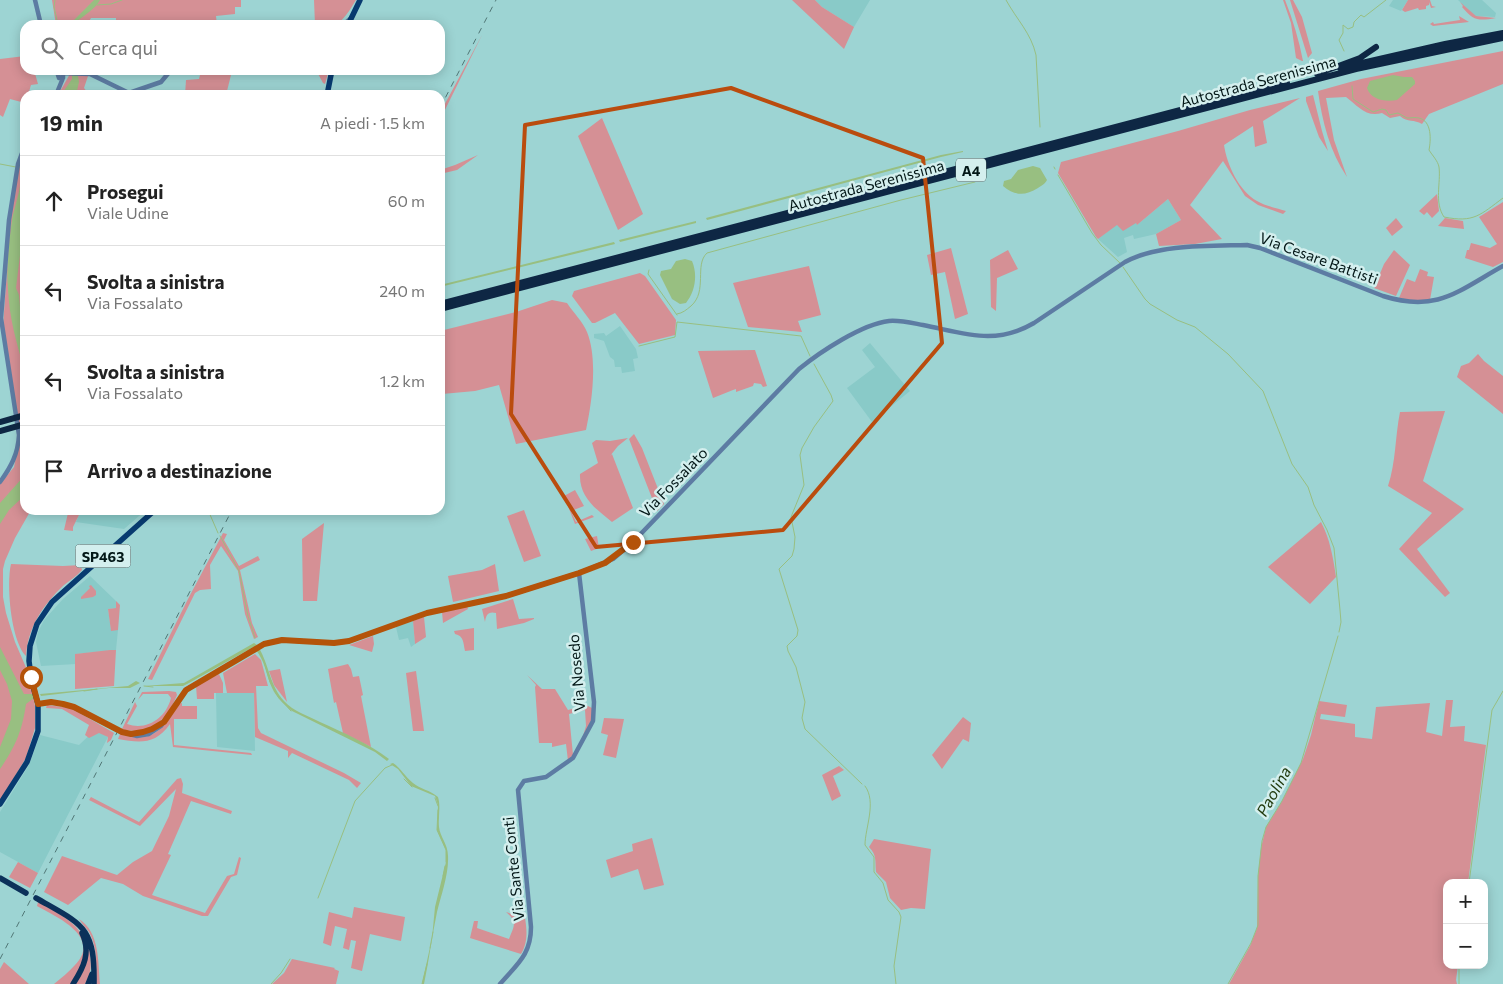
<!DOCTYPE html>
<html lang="it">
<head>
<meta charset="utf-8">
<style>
	:root { --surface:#fff; --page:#f6f6f6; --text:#222; --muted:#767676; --line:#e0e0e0 }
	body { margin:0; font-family:Commissioner,sans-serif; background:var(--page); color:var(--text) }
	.controls { position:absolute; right:15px; bottom:15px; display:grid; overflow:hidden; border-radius:10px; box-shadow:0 2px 12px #0003 }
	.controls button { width:45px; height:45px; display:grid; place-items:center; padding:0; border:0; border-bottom:1px solid var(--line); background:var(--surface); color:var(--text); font:25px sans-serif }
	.stop { position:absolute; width:15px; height:15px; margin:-11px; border:4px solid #b45309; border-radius:50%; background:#fff }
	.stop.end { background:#b45309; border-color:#fff; box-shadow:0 1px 5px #0008 }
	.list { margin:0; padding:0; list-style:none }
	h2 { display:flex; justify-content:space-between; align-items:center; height:65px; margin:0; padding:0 20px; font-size:21px }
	h2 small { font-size:16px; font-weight:400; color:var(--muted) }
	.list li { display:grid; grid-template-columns:32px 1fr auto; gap:15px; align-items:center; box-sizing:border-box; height:90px; padding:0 20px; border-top:1px solid var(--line) }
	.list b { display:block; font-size:19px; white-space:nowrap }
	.list p { margin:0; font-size:16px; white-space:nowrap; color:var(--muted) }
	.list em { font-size:16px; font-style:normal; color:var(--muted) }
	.icon { flex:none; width:28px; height:28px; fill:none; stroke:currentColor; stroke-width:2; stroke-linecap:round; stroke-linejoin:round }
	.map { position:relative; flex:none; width:1503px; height:984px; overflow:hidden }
	.search { position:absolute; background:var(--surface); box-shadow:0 2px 12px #0003; left:20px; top:20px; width:425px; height:55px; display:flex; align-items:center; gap:12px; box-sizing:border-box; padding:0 18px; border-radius:15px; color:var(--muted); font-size:19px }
	.panel { position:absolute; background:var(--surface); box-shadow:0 2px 12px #0003; left:20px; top:90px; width:425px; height:425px; border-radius:15px }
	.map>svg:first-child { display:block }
</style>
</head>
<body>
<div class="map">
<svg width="1503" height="984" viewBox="0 0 1503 984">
	<rect width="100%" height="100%" fill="#9dd4d3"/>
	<!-- built -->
	<path fill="#89cac8" d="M815,0H870L854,27L822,7Z
		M1393,0H1408L1401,11L1389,6Z
		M1458,0H1482L1496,13L1495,17L1475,16Z
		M1168,199L1181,220L1156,234L1134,239L1133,235L1124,238L1127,252L1118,257L1098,239L1117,224L1136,222L1137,225Z
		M620,326L636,349L638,358L633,359L635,371L622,373L621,367H615L614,360L610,357L604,341L594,338V334L604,333L606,336Z
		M870,343L910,391L872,422L847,388L875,367L862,350Z
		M81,510H146L124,529L76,522Z
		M90,576L116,601V608L108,609L111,630H118L116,650L76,654V664L41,666L36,642L38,632L44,620L63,599Z
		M413,621L415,644L411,647L408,638L399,640L396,627Z
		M216,693H254L255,751L217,747Z
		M96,729L108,737L38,873L0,852V812L29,765L40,735L79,745Z"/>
	<!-- green -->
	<path fill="#d59095" d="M52,0H241V7H235V14L216,16L217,25H211L207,21V25H116V18H91L87,25H56Z
		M314,0H356C351,8 343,23 333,25C328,26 321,25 315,25Z
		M792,0H815L822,7L854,27L844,49Z
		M1283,0H1285C1293,20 1299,40 1303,61H1302L1296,58L1291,23Z
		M1290,0H1293L1302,17L1312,53L1308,58Z
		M1408,0H1430L1432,6L1436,7L1431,8L1429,2V5L1426,6V9L1419,10L1418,8L1405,12L1402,10Z
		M1460,2L1476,16L1496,18C1478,21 1474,21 1462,7L1463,6Z
		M1459,16L1469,22L1433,26L1430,24L1433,22L1434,24L1460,20Z
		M482,35L440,120V113Z
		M1503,51V84L1429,114L1422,124C1414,119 1408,123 1400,116L1390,118L1382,113C1366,118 1357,105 1346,97L1326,98L1334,140L1347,177C1330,152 1322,121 1318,91L1361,79Z
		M25,56V70H34L38,84L31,85L28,95H25V103L10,99L3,117L0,115V59Z
		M71,70H87L88,76L84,88L88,93L87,95H58L71,72Z
		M316,70H329L325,84L323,83Z
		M200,75H231L226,95H185L186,80L199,79Z
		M1313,95L1322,131L1328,151L1319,137L1306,101V97Z
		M1300,98L1263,121L1267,143L1255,147L1253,126L1224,145C1227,165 1239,191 1257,201C1265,206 1277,208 1286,211L1283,214L1258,205L1245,196L1223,161L1190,205L1222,239L1195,244L1159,246L1156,234L1181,220L1168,199L1137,225L1136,223L1123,231L1117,225L1098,239L1096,237L1058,173L1061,162L1178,131L1250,110Z
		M602,118L643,214L618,230L578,136Z
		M25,148V510H31L15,538L5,561L3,569V597L6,613L15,642L28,672L35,706V728L26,758L0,801V484L14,467L20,436L3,326L11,215L19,165Z
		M478,155L457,170L440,174V170L455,165Z
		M1437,194L1439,211L1432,218L1427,212L1424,215L1419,211Z
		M1503,202V262L1493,267L1465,258L1467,250H1469L1471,243L1490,248L1497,244L1479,217Z
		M1396,218L1403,227L1392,236L1386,228Z
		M1445,218L1463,221L1464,229L1438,226Z
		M951,248L968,314L955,319L945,272L931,275L927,255Z
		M1008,250L1018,269L997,278L996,311L991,307L990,260Z
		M1394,250L1410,265L1396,296L1374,288L1384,264Z
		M809,266L821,315L798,321L802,332L748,327L733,283Z
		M1420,269L1428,272L1427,276L1434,277L1430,300H1408L1399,298L1407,279L1415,282Z
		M640,273L645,276L676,320L675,335L639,344L615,313L595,323H592L572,296L574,291Z
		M552,300L567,303C573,312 583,322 587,332C598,359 592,402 586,430L516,444L499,385L475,391L442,394L440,368V331L516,312Z
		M755,350L767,386L763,387L761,384L754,383L753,386L736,392V389L733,390L713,398L698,351Z
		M1478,354L1484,361L1503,376V414L1457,377L1461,366L1469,363Z
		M1445,411L1423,481L1464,509L1417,549L1450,593L1445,597L1399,549L1432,513L1388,486C1396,462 1395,437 1400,412Z
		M634,434L642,448L664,504L657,511L629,439Z
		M628,438L618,446L610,456L612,454L633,508L612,522C596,509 579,497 580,474L598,463L592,443L596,440L610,441Z
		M575,490L584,506L571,511L576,522L592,515L594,517L575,524L564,496Z
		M524,510L541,556L524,562L507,516Z
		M68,513H80L73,527V531L64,530Z
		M1321,522C1330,539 1333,557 1336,577L1310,604L1268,567Z
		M324,523L317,601H303L302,539Z
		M223,533L227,534L224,540L239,566L258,556L260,560L240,570L252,623L258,637L254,639L245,614L238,571L221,546L210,565L211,589L200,590L195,593L152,680L148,679L188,599Z
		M597,536L599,548L591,551L585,539Z
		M11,564L63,566L81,565L82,570C77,576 70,580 64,585C43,605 28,627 26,656C11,641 6,585 11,564Z
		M495,564L499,591L453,602L448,576L482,570Z
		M91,585L96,591V595L93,597L81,599V597L90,588L89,586Z
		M513,599L519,619L534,618V619L524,623L497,629L496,613C488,611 486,615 485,622L482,609Z
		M116,601L120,605L118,630L111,631L108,609L116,608Z
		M467,606L468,609L443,623L442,612Z
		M424,617L426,637L415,644L413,621Z
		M474,628V650L465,651C463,642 464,636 455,634L454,631Z
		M373,636L374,644L372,652L349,645Z
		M110,650H116L114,686L75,689V654Z
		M255,654L261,660L268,686H256L258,728L261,733L344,773L361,783L357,788L349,780L292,753L288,758V751L255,737L254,693H227L223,673Z
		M348,664L351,669L353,677L359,676L363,695L361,696L371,747L343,733L336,702L334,703L328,669Z
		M280,669L287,702L274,685L269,671Z
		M416,671L424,731H413L406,673Z
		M219,674L223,683V693H214V699H197L196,686Z
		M527,675L542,689H555L568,710L586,705L592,708V719L583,736L586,726L585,710L569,714L573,755L568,761L566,744L552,747V743H539L535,687L536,685Z
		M169,691L176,692L177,695C167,720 150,737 122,729L135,702L137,706L127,724C147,731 166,718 171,698L168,694H143L138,700L142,692Z
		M1446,700H1453L1450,727L1465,726L1464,741L1486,745L1468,883H1447V965H1458L1456,980L1457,984H1229L1250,946L1257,928L1258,877L1261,848L1266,827L1281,803L1303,759L1311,735L1319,701L1347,705L1345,717L1321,714L1320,719L1355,724V737L1372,739L1376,707L1430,703L1426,732L1442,736Z
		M182,703V706H197V719H174V745L251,753L252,755L173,747L170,724C155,745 140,743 118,739L120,734C153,745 162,729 179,704Z
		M47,705L71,708L114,733L111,740L107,743L108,737L99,733L89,738L85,735L89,725L62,709L46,708Z
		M963,717L971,723L969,742L963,739L942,769L932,755Z
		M604,718L624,719L616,758L603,755L608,735L601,733Z
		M839,766L844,770L833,776L841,796L832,801L822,775Z
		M181,778L183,784L182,793L232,811L231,814L191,801L168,854L171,855L152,895L205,913L227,876L234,874L239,857L241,858L237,875L231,877L208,916H202L143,896L123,884L101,878L68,905L44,892L62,856L117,875L133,862L152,851L169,816L176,789L140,826L89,800L91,797L139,822L177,779Z
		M652,838L664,885L644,890L638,869L611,878L606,860L633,851L632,844Z
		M874,839L931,849L925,909L911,908L901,910L890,898L886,882L876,872C875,861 877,855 869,847Z
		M18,862L38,873L30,888L9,877Z
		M38,902C59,914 93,928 84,959C82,967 75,976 71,984H54C61,978 69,972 75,965C102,937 57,917 37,906Z
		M354,907L405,917L401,941L370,934L362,971L351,968L356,941L351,940L349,950L343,948L347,929L335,926L331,946L323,943L329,912L352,918Z
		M506,912L525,918C527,930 528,943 521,954L470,938L474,921H478L477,928L509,939C514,926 518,922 506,912Z
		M79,919C100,932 98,963 100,984H96C96,966 98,948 89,932C86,928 82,924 79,919Z
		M89,947C91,961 93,971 85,984H75Z
		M292,959L335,968L334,969L339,971L336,984H272L284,973Z
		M4,962L29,984H0V969Z"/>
	<!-- water -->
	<path fill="#98bf81" d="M94,0H100C96,9 80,18 72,25H69Z
		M72,70H77L79,82L76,95H61L72,79Z
		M1393,75L1404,77H1412L1415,81V84L1397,100C1385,102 1371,100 1367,88L1370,81Z
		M963,151V152L941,157L707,220L706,218L941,155Z
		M25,159V214L16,288L19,295L21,318L25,332V372C17,345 9,317 8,289C6,267 9,242 12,220C14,207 25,179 20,167L23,165Z
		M1033,166L1040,168L1047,180C1044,185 1042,185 1038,188C1025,196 1015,196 1003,186L1004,181L1011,179L1018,170Z
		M696,221V223L620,242L619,240Z
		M614,242L615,244L440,287V285Z
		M685,259L692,261C698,275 695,292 686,303L680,304L672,299L660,275L661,271L671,269L676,261Z
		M25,475V495L9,510L0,524V503Z
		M254,643L257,645L189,683L183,686H144L184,683Z
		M0,647L24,694H33L34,698L26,704C22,732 15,747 0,769V747L11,719L12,701L7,684L0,670Z
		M259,648C269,665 270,686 284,701C293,711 308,716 320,722C344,733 368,743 389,759L387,761L375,752L292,711C283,704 274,695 270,683C265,670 265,662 256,650Z
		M136,681L140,683L130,688H109L41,696L40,694L128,686Z
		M393,763C401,768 405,777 413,783C420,789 430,790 438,797C441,807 438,817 439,827C440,837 448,844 448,856C449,874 441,895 437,912C432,936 429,960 424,984H422L432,938L435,907L446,862V850L437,830L438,805L435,796L411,786L398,769L390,764Z"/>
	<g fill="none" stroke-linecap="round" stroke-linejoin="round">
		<!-- stream -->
		<path stroke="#98bf81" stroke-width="1" d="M55,0L54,7L58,25
			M1006,0C1017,20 1031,33 1036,55L1040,127
			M97,5L111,4L122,0
			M1344,51L1339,40L1343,33V25L1348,29L1353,27L1354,22L1361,15L1364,17L1386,0
			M1352,86L1353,99L1373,112L1382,109L1386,110L1389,115L1398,113L1407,118C1410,118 1416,117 1419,118C1432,121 1431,140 1429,150C1432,155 1438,161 1439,167C1441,183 1434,202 1444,217C1474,223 1480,215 1503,198
			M0,164L21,168
			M1054,167L1055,169
			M1058,175L1092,233L1101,245L1120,263
			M1123,267L1145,299L1150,304L1177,320L1195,327L1228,354L1263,391L1292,464L1308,487L1314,505L1327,530L1334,548L1340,610L1341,622L1339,632
			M649,270L648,274L677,315
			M677,314C683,313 686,310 691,306C708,291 694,265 707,253L901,200L975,182
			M639,346L675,337L677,322L801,336L810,356
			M814,364L831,395L833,401L814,427L802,448L800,455L804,485L791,517L795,537L794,549L792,556L779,569L798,630L797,636L787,646L788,651L796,667L805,702L802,718L805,729L862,784
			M208,510L218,533
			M220,536L239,571L248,616L255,638
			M264,661L270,682L279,698
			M144,686L153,687
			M84,691L97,689
			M282,701L291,711
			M404,779L412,787
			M865,786C877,802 865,828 865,845L874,857V872L883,883L888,900L899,912L901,917L894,966L896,984
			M435,798L438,806
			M438,810L437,830L446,850V862
			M443,876L445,866
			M1469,883L1492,710L1503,691
			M318,898L355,801L385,768L392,765
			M430,948L433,932
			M1459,965V984
			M271,984L281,973L290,959
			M422,984L427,964
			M1228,984L1251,943L1258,925V876L1262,841L1266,827L1282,801L1301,763L1338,636"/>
		<!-- tertiary -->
		<path stroke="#5d7ca3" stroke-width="4.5" d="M35,0L41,25
			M343,25L350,19
			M63,74V78H59L58,75L60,73L90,74L129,93L161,82L171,70
			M56,95L63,78
			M0,482C11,467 18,454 19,435L1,318L9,220L18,164L25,145
			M38,704L51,702L63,704L73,707L122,732L137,736L149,734L161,726L186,690L264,644L282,640L334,643L349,641L427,613L506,596L579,573L613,559L633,542L799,369C820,352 862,324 889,321C900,320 912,323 923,325C964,333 995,346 1034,323L1125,262C1158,244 1210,246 1247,245L1260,248L1383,296C1437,313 1458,291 1503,266
			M500,984C517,964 531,955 531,927L518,790L524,781L546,777L573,758L593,721L594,702L579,573"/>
		<!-- primary -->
		<path stroke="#083b70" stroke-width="5.5" d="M348,25L360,0
			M327,95L332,70
			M0,804L27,762L38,731V704L32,683L29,661L30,646L37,624L52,602L155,510"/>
		<!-- trunk -->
		<path stroke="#0b315a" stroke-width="5.5" d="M0,878L26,893
			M36,898C83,925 95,926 94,984
			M73,984C84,967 91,952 82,933
			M88,984L92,974"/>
		<!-- motorway -->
		<path stroke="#0e2744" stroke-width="6" d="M1340,68L1445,44L1503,33
			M1317,74L1360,58L1376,47
			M440,304L1287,82
			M440,309L1356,69L1503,38
			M0,422L25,415
			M0,431L25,424"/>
		<!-- rail -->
		<path stroke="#517776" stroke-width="1" stroke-dasharray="6 6" stroke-linecap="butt" d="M440,108L496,0
			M0,959L232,510"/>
	</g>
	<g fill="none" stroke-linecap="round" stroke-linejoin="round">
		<!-- route -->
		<path stroke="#b45309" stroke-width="6" d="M31,677L38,704L51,702L63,704L74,707L122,732L131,734L143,732L152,729L164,722L186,690L264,644L282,640L334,643L349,641L427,613L506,596L579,573L605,563L633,542"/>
	</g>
	<!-- marked area -->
	<path fill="none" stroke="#ba4c0e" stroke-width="4" stroke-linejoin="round" d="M731,88L923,158L942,343L783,530L596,547L511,414L525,125Z"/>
	<g text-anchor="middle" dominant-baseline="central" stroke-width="5" stroke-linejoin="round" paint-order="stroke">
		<!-- shield labels -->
		<g fill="#d4efee" stroke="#425858" stroke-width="1">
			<rect x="956" y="158.5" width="30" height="23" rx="4"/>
			<rect x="75.5" y="544.5" width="55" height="23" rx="4"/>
		</g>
		<g font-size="14" font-weight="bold" fill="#031717">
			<text x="971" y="170">A4</text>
			<text x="103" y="556">SP463</text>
		</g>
		<!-- street labels -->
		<g font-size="15" fill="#031717" stroke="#d4efee">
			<text transform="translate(1258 81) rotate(-15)">Autostrada Serenissima</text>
			<text transform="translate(866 185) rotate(-15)">Autostrada Serenissima</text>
			<text transform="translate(1319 258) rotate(20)">Via Cesare Battisti</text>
			<text transform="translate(673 482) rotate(-46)">Via Fossalato</text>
			<text transform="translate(576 673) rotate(-95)">Via Nosedo</text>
			<text transform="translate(513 869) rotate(-96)">Via Sante Conti</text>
		</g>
		<!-- water labels -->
		<g font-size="16" font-style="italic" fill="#233c10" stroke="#d4efee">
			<text transform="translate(1273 791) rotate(-61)">Paolina</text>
		</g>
	</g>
</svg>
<div class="controls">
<button>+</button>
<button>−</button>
</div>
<div class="stop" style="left:31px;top:677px"></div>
<div class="stop end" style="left:633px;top:542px"></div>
<div class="search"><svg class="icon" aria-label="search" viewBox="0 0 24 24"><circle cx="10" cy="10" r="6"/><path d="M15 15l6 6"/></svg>Cerca qui</div>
<section class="panel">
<h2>19 min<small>A piedi · 1.5 km</small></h2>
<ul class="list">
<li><svg class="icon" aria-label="ahead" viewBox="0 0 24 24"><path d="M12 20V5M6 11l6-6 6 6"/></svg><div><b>Prosegui</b><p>Viale Udine</p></div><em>60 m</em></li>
<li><svg class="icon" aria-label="left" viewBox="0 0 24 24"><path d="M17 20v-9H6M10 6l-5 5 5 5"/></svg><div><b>Svolta a sinistra</b><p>Via Fossalato</p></div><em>240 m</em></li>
<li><svg class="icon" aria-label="left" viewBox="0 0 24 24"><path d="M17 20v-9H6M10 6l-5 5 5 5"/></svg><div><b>Svolta a sinistra</b><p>Via Fossalato</p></div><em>1.2 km</em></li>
<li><svg class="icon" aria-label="arrive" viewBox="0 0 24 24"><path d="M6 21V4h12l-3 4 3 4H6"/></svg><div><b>Arrivo a destinazione</b></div></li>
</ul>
</section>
</div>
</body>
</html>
